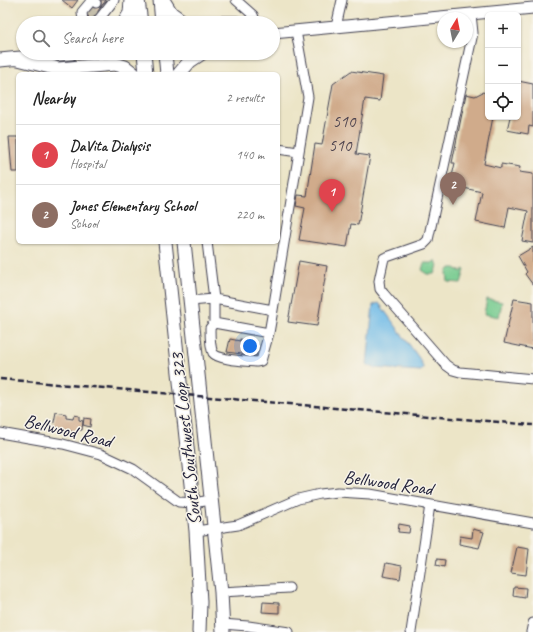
<!DOCTYPE html>
<html lang="en">
<head>
<meta charset="utf-8">
<style>
	:root { --surface:#fff; --page:#f6f6f6; --text:#222; --muted:#767676; --line:#e0e0e0; --accent:#1f6fb2 }
	body { margin:0; font-family:Caveat,sans-serif; background:var(--page); color:var(--text) }
	.controls { position:absolute; right:12px; top:12px; display:grid; overflow:hidden; border-radius:6px; box-shadow:0 1px 3px #0004 }
	.controls button { width:36px; height:36px; display:grid; place-items:center; padding:0; border:0; border-bottom:1px solid var(--line); background:var(--surface); color:var(--text); font:20px sans-serif }
	.compass { position:absolute; left:437px; top:12px; width:36px; height:36px; border-radius:50%; background:var(--surface); box-shadow:0 1px 3px #0004; rotate:10deg }
	.you { position:absolute; left:250px; top:346px; width:14px; height:14px; margin:-10px; border:3px solid #fff; border-radius:50%; background:#1a73e8; box-shadow:0 0 0 6px #1a73e833 }
	.badge { display:grid; place-items:center; width:26px; height:26px; border-radius:50%; background:var(--accent); color:#fff; font-size:13px; font-weight:700 }
	.pin { position:absolute; translate:-50% -33px; filter:drop-shadow(0 1px 2px #0008) }
	.pin::after { content:''; position:absolute; top:21px; width:14px; height:12px; background:inherit; clip-path:polygon(0 0,100% 0,50% 100%) }
	.list { margin:0; padding:0; list-style:none }
	h2 { display:flex; justify-content:space-between; align-items:center; height:52px; margin:0; padding:0 16px; font-size:17px }
	h2 small { font-size:13px; font-weight:400; color:var(--muted) }
	.list li { display:grid; grid-template-columns:26px 1fr auto; gap:12px; align-items:center; box-sizing:border-box; height:60px; padding:0 16px; border-top:1px solid var(--line) }
	.list b { display:block; font-size:15px; white-space:nowrap }
	.list p { margin:0; font-size:13px; white-space:nowrap; color:var(--muted) }
	.list em { font-size:13px; font-style:normal; color:var(--muted) }
	.icon { flex:none; width:22px; height:22px; fill:none; stroke:currentColor; stroke-width:2; stroke-linecap:round; stroke-linejoin:round }
	.map { position:relative; flex:none; width:533px; height:632px; overflow:hidden }
	.search { position:absolute; background:var(--surface); box-shadow:0 1px 3px #0004; left:16px; top:16px; width:264px; height:44px; display:flex; align-items:center; gap:10px; box-sizing:border-box; padding:0 14px; border-radius:22px; color:var(--muted); font-size:15px }
	.panel { position:absolute; background:var(--surface); box-shadow:0 1px 3px #0004; left:16px; top:72px; width:264px; height:172px; border-radius:6px }
	.map>svg:first-child { display:block }
</style>
</head>
<body>
<div class="map">
<svg width="533" height="632" viewBox="0 0 533 632">
	<rect width="100%" height="100%" fill="#f7f3e8"/>
	<filter id="ink" filterUnits="userSpaceOnUse"><feTurbulence type="fractalNoise" baseFrequency=".025" numOctaves="2"/><feDisplacementMap in="SourceGraphic" scale="8" xChannelSelector="R" yChannelSelector="G"/><feConvolveMatrix kernelMatrix="1 2 1 2 8 2 1 2 1" color-interpolation-filters="sRGB"/></filter>
	<filter id="wash" filterUnits="userSpaceOnUse"><feTurbulence type="fractalNoise" baseFrequency=".012" numOctaves="4" result="noise"/><feDisplacementMap in="SourceGraphic" scale="16" xChannelSelector="R" yChannelSelector="G"/><feGaussianBlur stdDeviation="0.9" result="paint"/><feColorMatrix in="noise" values="0 0 0 0 0 0 0 0 0 0 0 0 0 0 0 0 0 1.4 0 .05"/><feComposite in="paint" operator="in"/></filter>
	<g filter="url(#wash)">
		<rect width="100%" height="100%" fill="#ece5c7"/>
		<!-- green -->
		<path fill="#75ca8e" stroke="#4c7664" d="M436,260L438,266L435,274H428L422,270L424,263H432Z
			M450,268H455L462,272L463,269L465,270L461,283L448,282L447,272Z
			M487,299L502,302L499,317L484,314Z"/>
		<!-- water -->
		<path fill="#6fbbe8" stroke="#486e92" d="M379,303L419,358L423,367L421,371L375,368L367,365L373,305Z"/>
		<g id="blocks">
			<!-- building -->
			<path fill="#d0ab8b" d="M62,0H78L72,8Z
				M101,0H106L89,23L88,14L93,8L101,7Z
				M351,71L383,76L380,101L365,99L356,154L370,156L358,225L351,224L347,247L299,240L305,208L296,206L298,195L307,196L315,144L322,145L333,84Z
				M518,81L533,84V127L529,126L528,134L507,130L510,117H518Z
				M483,92L488,95V117H493L484,164L501,168V164L520,167L519,172L533,174V243L522,241L528,211L509,207L505,228L476,222L482,192L450,185L455,163H452L466,94L475,96Z
				M9,137H18V172H12Z
				M533,247V285L525,274L527,272L518,256Z
				M299,261L327,266L317,326L288,322Z
				M514,299L533,302V349L504,343Z
				M230,339L240,341V339L258,344L256,356L227,352Z
				M56,412L66,414V418L73,419L74,415L79,416V420L83,421L82,430H77V433L53,427Z
				M84,418L91,419L90,427L83,425Z
				M399,524L410,526L409,533L398,532Z
				M473,529L484,532L479,548L459,544L460,536L472,538Z
				M517,547L529,549L526,575L511,573Z
				M437,559L445,560L444,567L436,565Z
				M386,563L402,566L400,579L383,576Z
				M514,587L526,588L525,598L513,596Z
				M263,602L279,603V613L262,612Z"/>
		</g>
	</g>
	<g filter="url(#ink)">
		<use href="#blocks" fill-opacity="0" stroke="#403f50" stroke-width="1"/>
		<g fill="none" stroke-linecap="round" stroke-linejoin="round">
			<!-- minor-tunnel -->
			<path stroke="#c4beab" stroke-width="9" stroke-dasharray="9 4.5" stroke-linecap="butt" d="M90,11L96,16"/>
			<defs>
				<path id="minor" d="M236,0L253,15L256,23
					M471,14L473,33L428,240L424,244L384,258L379,281L380,289L384,294L446,365L453,370L460,372L533,379
					M83,23L82,12L92,0L96,3
					M96,23L114,0
					M336,27L342,0
					M278,149L298,152
					M207,242L214,299V323L269,333L273,310
					M190,301L214,299L273,310L308,97L296,31
					M214,323L210,328C210,335 210,347 213,353C218,360 247,361 256,362L261,361L269,333
					M0,433L63,444L101,454L133,469L179,502L193,503L211,500
					M196,531L238,525L298,499L320,494L338,492L370,494L533,523
					M221,592L289,588
					M222,624L248,626L289,632
					M411,632L430,505
					M531,632L533,623"/>
				<path id="major" d="M273,33L533,8"/>
				<path id="highway" d="M138,0L141,23
					M160,0L162,23
					M163,0L171,13L185,23
					M124,23L130,13L131,0
					M221,23H237
					M144,53L146,74
					M165,53L167,74
					M18,59L58,69L115,64L125,67L134,74
					M0,60L72,53
					M179,74L190,61L202,53
					M165,242L196,531L200,602L199,632
					M184,242L221,592L223,632"/>
			</defs>
			<!-- minor casing -->
			<use href="#minor" stroke="#403f50" stroke-width="11"/>
			<!-- major casing -->
			<use href="#major" stroke="#403f50" stroke-width="13"/>
			<!-- highway casing -->
			<use href="#highway" stroke="#403f50" stroke-width="15"/>
			<!-- minor -->
			<use href="#minor" stroke="#fff" stroke-width="9"/>
			<!-- major -->
			<use href="#major" stroke="#fff" stroke-width="11"/>
			<!-- highway -->
			<use href="#highway" stroke="#fff" stroke-width="13"/>
			<!-- rail -->
			<path stroke="#22223b" stroke-width="2.5" stroke-dasharray="6 3" stroke-linecap="butt" d="M0,379L533,425"/>
		</g>
	</g>
	<g text-anchor="middle" dominant-baseline="central" stroke-width="3" stroke-linejoin="round" paint-order="stroke">
		<!-- number labels -->
		<g font-size="17" fill="#4e444f">
			<text x="344" y="121">510</text>
			<text x="340" y="145">510</text>
		</g>
		<!-- street labels -->
		<g font-size="19" fill="#22223b" stroke="#f7f3e8">
			<text transform="translate(68 431) rotate(14)">Bellwood Road</text>
			<text transform="translate(186 439) rotate(-96)">South Southwest Loop 323</text>
			<text transform="translate(388 483) rotate(8)">Bellwood Road</text>
		</g>
	</g>
</svg>
<div class="controls">
<button>+</button>
<button>−</button>
<button><svg class="icon" aria-label="locate" viewBox="0 0 24 24"><circle cx="12" cy="12" r="6"/><path d="M12 2v4M12 18v4M2 12h4M18 12h4"/></svg></button>
</div>
<svg class="compass" viewBox="-18 -18 36 36"><path d="M0-13l5 13h-10z" fill="#e53935"/><path d="M0 13l5-13h-10z" fill="#767676"/></svg>
<div class="you"></div>
<div class="pin badge" style="left:332px;top:212px;background:#e0444e">1</div>
<div class="pin badge" style="left:453px;top:205px;background:#8d6e63">2</div>
<div class="search"><svg class="icon" aria-label="search" viewBox="0 0 24 24"><circle cx="10" cy="10" r="6"/><path d="M15 15l6 6"/></svg>Search here</div>
<section class="panel">
<h2>Nearby<small>2 results</small></h2>
<ul class="list">
<li><span class="badge" style="background:#e0444e">1</span><div><b>DaVita Dialysis</b><p>Hospital</p></div><em>140 m</em></li>
<li><span class="badge" style="background:#8d6e63">2</span><div><b>Jones Elementary School</b><p>School</p></div><em>220 m</em></li>
</ul>
</section>
</div>
</body>
</html>
